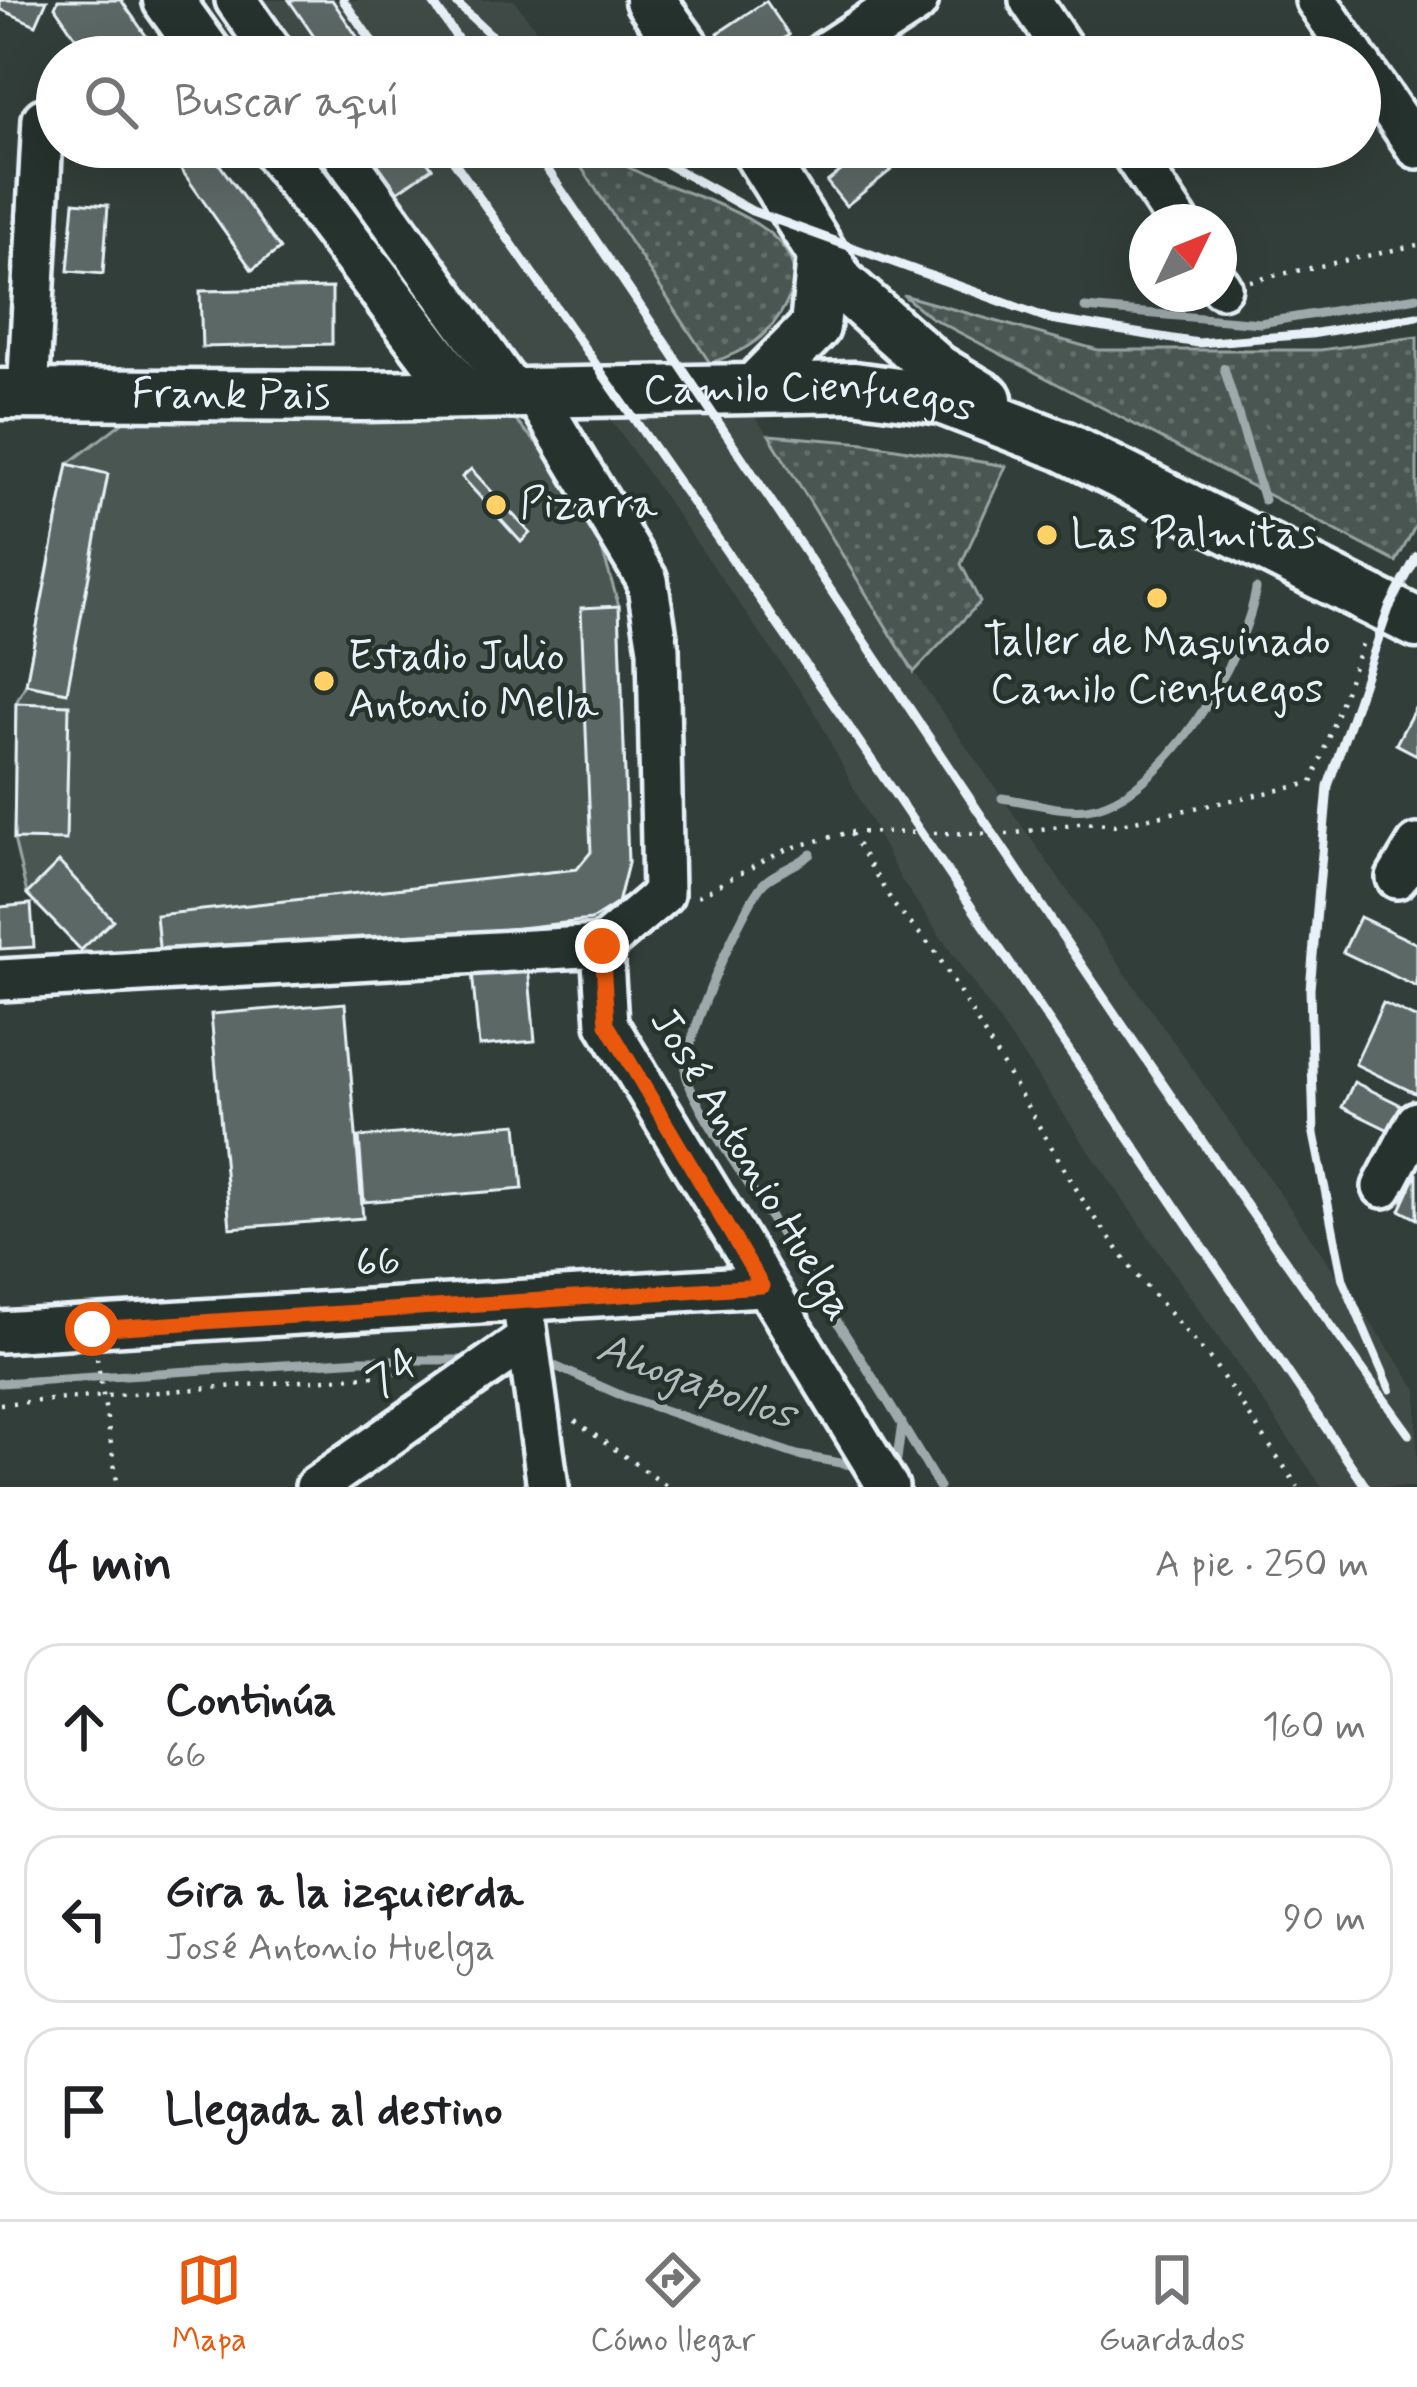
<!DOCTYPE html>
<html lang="es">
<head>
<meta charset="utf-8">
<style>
	:root { --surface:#fff; --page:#f6f6f6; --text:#202124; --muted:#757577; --line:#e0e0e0; --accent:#ea580c }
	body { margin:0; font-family:Mynerve,sans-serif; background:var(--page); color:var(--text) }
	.compass { position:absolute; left:1129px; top:204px; width:108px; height:108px; border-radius:50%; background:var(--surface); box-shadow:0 12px 48px #0002; rotate:47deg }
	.stop { position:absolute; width:36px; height:36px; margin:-27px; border:9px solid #ea580c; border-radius:50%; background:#fff }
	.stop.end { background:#ea580c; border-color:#fff; box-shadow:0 3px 12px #0008 }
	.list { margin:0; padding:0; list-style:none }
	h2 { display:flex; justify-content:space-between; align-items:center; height:156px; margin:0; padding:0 48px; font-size:51px }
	h2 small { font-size:39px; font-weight:400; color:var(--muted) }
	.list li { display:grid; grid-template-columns:78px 1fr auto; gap:36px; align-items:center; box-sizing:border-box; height:168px; margin:0 24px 24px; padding:0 24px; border:3px solid var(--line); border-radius:36px }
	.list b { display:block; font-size:45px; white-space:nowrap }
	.list p { margin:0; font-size:39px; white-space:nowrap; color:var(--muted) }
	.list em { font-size:39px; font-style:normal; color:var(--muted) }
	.icon { flex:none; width:66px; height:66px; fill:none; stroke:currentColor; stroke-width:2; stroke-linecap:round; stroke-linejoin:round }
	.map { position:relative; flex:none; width:1417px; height:1487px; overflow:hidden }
	.search { position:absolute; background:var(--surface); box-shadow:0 12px 48px #0002; left:36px; right:36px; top:36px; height:132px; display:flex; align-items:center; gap:30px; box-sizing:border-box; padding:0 42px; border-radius:66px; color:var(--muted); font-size:45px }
	.sheet { height:732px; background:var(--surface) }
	nav { display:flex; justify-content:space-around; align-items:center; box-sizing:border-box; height:168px; border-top:3px solid var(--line); background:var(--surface); font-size:33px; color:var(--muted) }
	nav a { display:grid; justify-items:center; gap:6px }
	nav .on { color:var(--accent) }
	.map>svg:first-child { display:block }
</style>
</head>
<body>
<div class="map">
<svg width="1417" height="1487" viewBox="0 0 1417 1487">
	<defs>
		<pattern id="grass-dots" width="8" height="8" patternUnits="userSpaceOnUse" patternTransform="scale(3)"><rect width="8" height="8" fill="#495651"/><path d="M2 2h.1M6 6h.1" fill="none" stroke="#636f6b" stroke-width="1.8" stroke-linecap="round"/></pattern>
	</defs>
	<rect width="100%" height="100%" fill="#323e39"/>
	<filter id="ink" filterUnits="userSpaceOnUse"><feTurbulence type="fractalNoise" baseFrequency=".00833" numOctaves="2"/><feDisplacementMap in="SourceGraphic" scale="24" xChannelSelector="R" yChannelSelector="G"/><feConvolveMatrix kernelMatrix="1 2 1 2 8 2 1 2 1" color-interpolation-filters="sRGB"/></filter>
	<g filter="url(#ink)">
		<!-- built -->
		<path fill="#3f4b46" d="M244,0H514L557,57H286Z
			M351,147H568L710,363L769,435L914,672L1417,1389V1487H1322L900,878L815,712L580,376L518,377Z"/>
		<!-- grass -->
		<path fill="url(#grass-dots)" stroke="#98a4a4" stroke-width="3" d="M568,147C596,147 629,169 655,180C702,200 824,230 787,302C769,337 747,351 710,363Z
			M903,295L1098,350H1320L1417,337V523L1396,562L930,317Z
			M769,435L865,443L1006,466L961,564L980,602L914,672Z"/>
		<!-- pitch -->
		<path fill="#495651" stroke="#98a4a4" stroke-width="3" d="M150,401L502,406L586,496L619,606L628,863L618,903L591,920L161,968L81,950L27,894L14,839L16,703L26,684L68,464Z"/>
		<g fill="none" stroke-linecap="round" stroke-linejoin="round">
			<!-- stream -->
			<path stroke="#9ea9ab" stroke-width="9" d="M1085,308L1260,323L1417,297
				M1224,368L1264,500
				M1002,798C1027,801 1060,812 1086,809C1163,800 1245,658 1256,589
				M811,854C797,866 777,871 765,882C744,901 681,1047 686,1074C692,1103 737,1166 754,1193C817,1290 881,1387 939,1487
				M539,1359L625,1397L797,1455L862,1467
				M0,1383L362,1360H474
				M891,1466H896L902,1423"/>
		</g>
		<!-- building -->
		<path fill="#5c6865" stroke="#e8f1f8" stroke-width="3" d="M0,0H47L36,25L0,9Z
			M58,0H121L161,57H89L55,7Z
			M289,0H332L371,57H328Z
			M766,1L789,35L756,57H734L718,33Z
			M189,147H207L280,249L252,270L173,158Z
			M359,147H417L432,168L393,195Z
			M871,147L919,148L846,206L827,182Z
			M74,202L108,205L103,274L68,271Z
			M332,288V344L202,347L200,291Z
			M68,464L108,474L67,692L26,684Z
			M471,469L530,533L521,542L462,477Z
			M619,606L628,863L618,903L591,920L161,968L156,915L577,869L591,852L581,608Z
			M16,703L69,705L66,840L14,839Z
			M1415,708L1417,709V755L1396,744Z
			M59,862L113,920L81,950L27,894Z
			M31,904L34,947L0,949V907Z
			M1360,917L1417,944V987L1343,952Z
			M528,966L535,1041L479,1046L472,971Z
			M345,1003L363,1218L230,1228L211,1014Z
			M1383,1003L1417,1019V1094L1355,1064Z
			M1354,1082L1405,1107L1393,1132L1342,1107Z
			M517,1124L523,1189L364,1202L359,1137Z
			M1417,1173V1219L1400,1210Z"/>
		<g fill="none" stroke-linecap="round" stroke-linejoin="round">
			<defs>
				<path id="minor" d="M236,0L276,57
					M1030,0L1068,57
					M1316,0L1355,57
					M1360,64L1417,148
					M338,147L514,393
					M1128,147L1178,222
					M1219,284L1221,287
					M28,395L43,119
					M1397,878L1417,845
					M602,946L607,1024L888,1487
					M0,980L602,946L663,894L658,649L647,580L534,393
					M1383,1187L1417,1122
					M525,1320L548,1487
					M0,1332L762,1286
					M316,1487L527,1339"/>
				<g id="major">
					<path d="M168,0L209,57"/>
					<path d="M650,0L691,57"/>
					<path d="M826,57L913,0"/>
					<path d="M275,147L462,394"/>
					<path d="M755,147L840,283L937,369L987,399"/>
					<path d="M755,388L815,327L822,256"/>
					<path id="s1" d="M0,394L366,396L854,387L941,399L1063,446L1417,623"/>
				</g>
			</defs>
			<!-- minor casing -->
			<use href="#minor" stroke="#e8f1f8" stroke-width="48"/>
			<!-- major casing -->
			<use href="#major" stroke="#e8f1f8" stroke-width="57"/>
			<!-- path -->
			<path stroke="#e8f1f8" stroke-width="4.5" stroke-dasharray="3 9" stroke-linecap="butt" d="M1250,281L1417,245
				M850,832L1010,834L1085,822L1116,825L1312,783L1365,636
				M698,896L787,849L850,832L894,905L935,951L1084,1202L1137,1276L1212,1361L1298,1487
				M97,1358L118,1487
				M0,1404L419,1372
				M575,1421L668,1487"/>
			<!-- minor -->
			<use href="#minor" stroke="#26332d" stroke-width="39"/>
			<!-- major -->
			<use href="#major" stroke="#26332d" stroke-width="48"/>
			<!-- rail -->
			<path stroke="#e8f1f8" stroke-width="9" d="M343,0L383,57
				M431,0L470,57
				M453,0L515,57
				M444,147L845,721L1366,1487
				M532,147C826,575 1104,1014 1409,1434
				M636,147L752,211L1050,319L1198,343L1311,334L1417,316
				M1390,1389L1343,1280L1314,1134L1310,989L1328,786L1389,608L1417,556"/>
		</g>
	</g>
	<g fill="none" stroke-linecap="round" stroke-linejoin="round" filter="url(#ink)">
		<!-- route -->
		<path stroke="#ea580c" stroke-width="15" d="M92,1329L762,1286L607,1024L602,946"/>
	</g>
	<!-- markers -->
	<g fill="#ffd166" stroke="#26332d" stroke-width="4.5">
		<circle cx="496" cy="505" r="12"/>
		<circle cx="1047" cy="535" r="12"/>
		<circle cx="1157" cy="598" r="12"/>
		<circle cx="324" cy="681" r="12"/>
	</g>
	<g text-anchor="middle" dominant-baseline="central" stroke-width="9" stroke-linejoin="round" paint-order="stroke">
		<!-- street labels -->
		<g font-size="42" fill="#e8f1f8" stroke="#26332d">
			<text stroke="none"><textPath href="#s1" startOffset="231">Frank Pais</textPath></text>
			<text stroke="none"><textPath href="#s1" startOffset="810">Camilo Cienfuegos</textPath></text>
			<text transform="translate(751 1165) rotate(59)">José Antonio Huelga</text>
			<text transform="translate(378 1263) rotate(-4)">66</text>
			<text transform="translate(394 1373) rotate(-35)">74</text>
		</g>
		<!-- poi labels -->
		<g font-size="42" fill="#e8f1f8" stroke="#26332d" text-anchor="start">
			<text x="520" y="505">Pizarra</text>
			<text x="1071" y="535">Las Palmitas</text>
			<text x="1157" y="642" text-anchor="middle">Taller de Maquinado<tspan x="1157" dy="48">Camilo Cienfuegos</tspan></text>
			<text x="348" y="657">Estadio Julio<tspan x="348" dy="48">Antonio Mella</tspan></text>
		</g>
		<!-- water labels -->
		<g font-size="45" font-style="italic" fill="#b1bbbe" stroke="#26332d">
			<text transform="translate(696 1382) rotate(20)">Ahogapollos</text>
		</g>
	</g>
</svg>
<svg class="compass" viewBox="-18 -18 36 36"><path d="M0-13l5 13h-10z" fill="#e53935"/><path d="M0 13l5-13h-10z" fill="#757577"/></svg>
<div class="stop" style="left:92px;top:1329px"></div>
<div class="stop end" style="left:602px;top:946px"></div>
<div class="search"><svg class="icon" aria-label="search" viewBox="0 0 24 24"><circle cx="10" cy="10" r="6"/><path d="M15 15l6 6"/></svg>Buscar aquí</div>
</div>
<section class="sheet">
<h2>4 min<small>A pie · 250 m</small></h2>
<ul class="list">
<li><svg class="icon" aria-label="ahead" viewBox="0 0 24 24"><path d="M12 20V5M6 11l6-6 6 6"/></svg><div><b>Continúa</b><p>66</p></div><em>160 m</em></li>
<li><svg class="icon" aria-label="left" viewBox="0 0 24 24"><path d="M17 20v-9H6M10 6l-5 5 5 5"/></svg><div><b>Gira a la izquierda</b><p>José Antonio Huelga</p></div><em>90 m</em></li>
<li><svg class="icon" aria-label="arrive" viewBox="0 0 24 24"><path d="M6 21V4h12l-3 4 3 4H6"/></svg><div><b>Llegada al destino</b></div></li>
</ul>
</section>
<nav>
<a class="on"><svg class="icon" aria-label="map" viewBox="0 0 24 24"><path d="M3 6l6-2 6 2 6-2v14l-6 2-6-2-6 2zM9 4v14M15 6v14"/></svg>Mapa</a>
<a><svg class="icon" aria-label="directions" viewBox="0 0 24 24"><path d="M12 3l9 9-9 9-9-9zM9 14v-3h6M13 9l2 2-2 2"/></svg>Cómo llegar</a>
<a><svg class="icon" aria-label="saved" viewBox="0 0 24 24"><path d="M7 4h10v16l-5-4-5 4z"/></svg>Guardados</a>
</nav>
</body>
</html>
